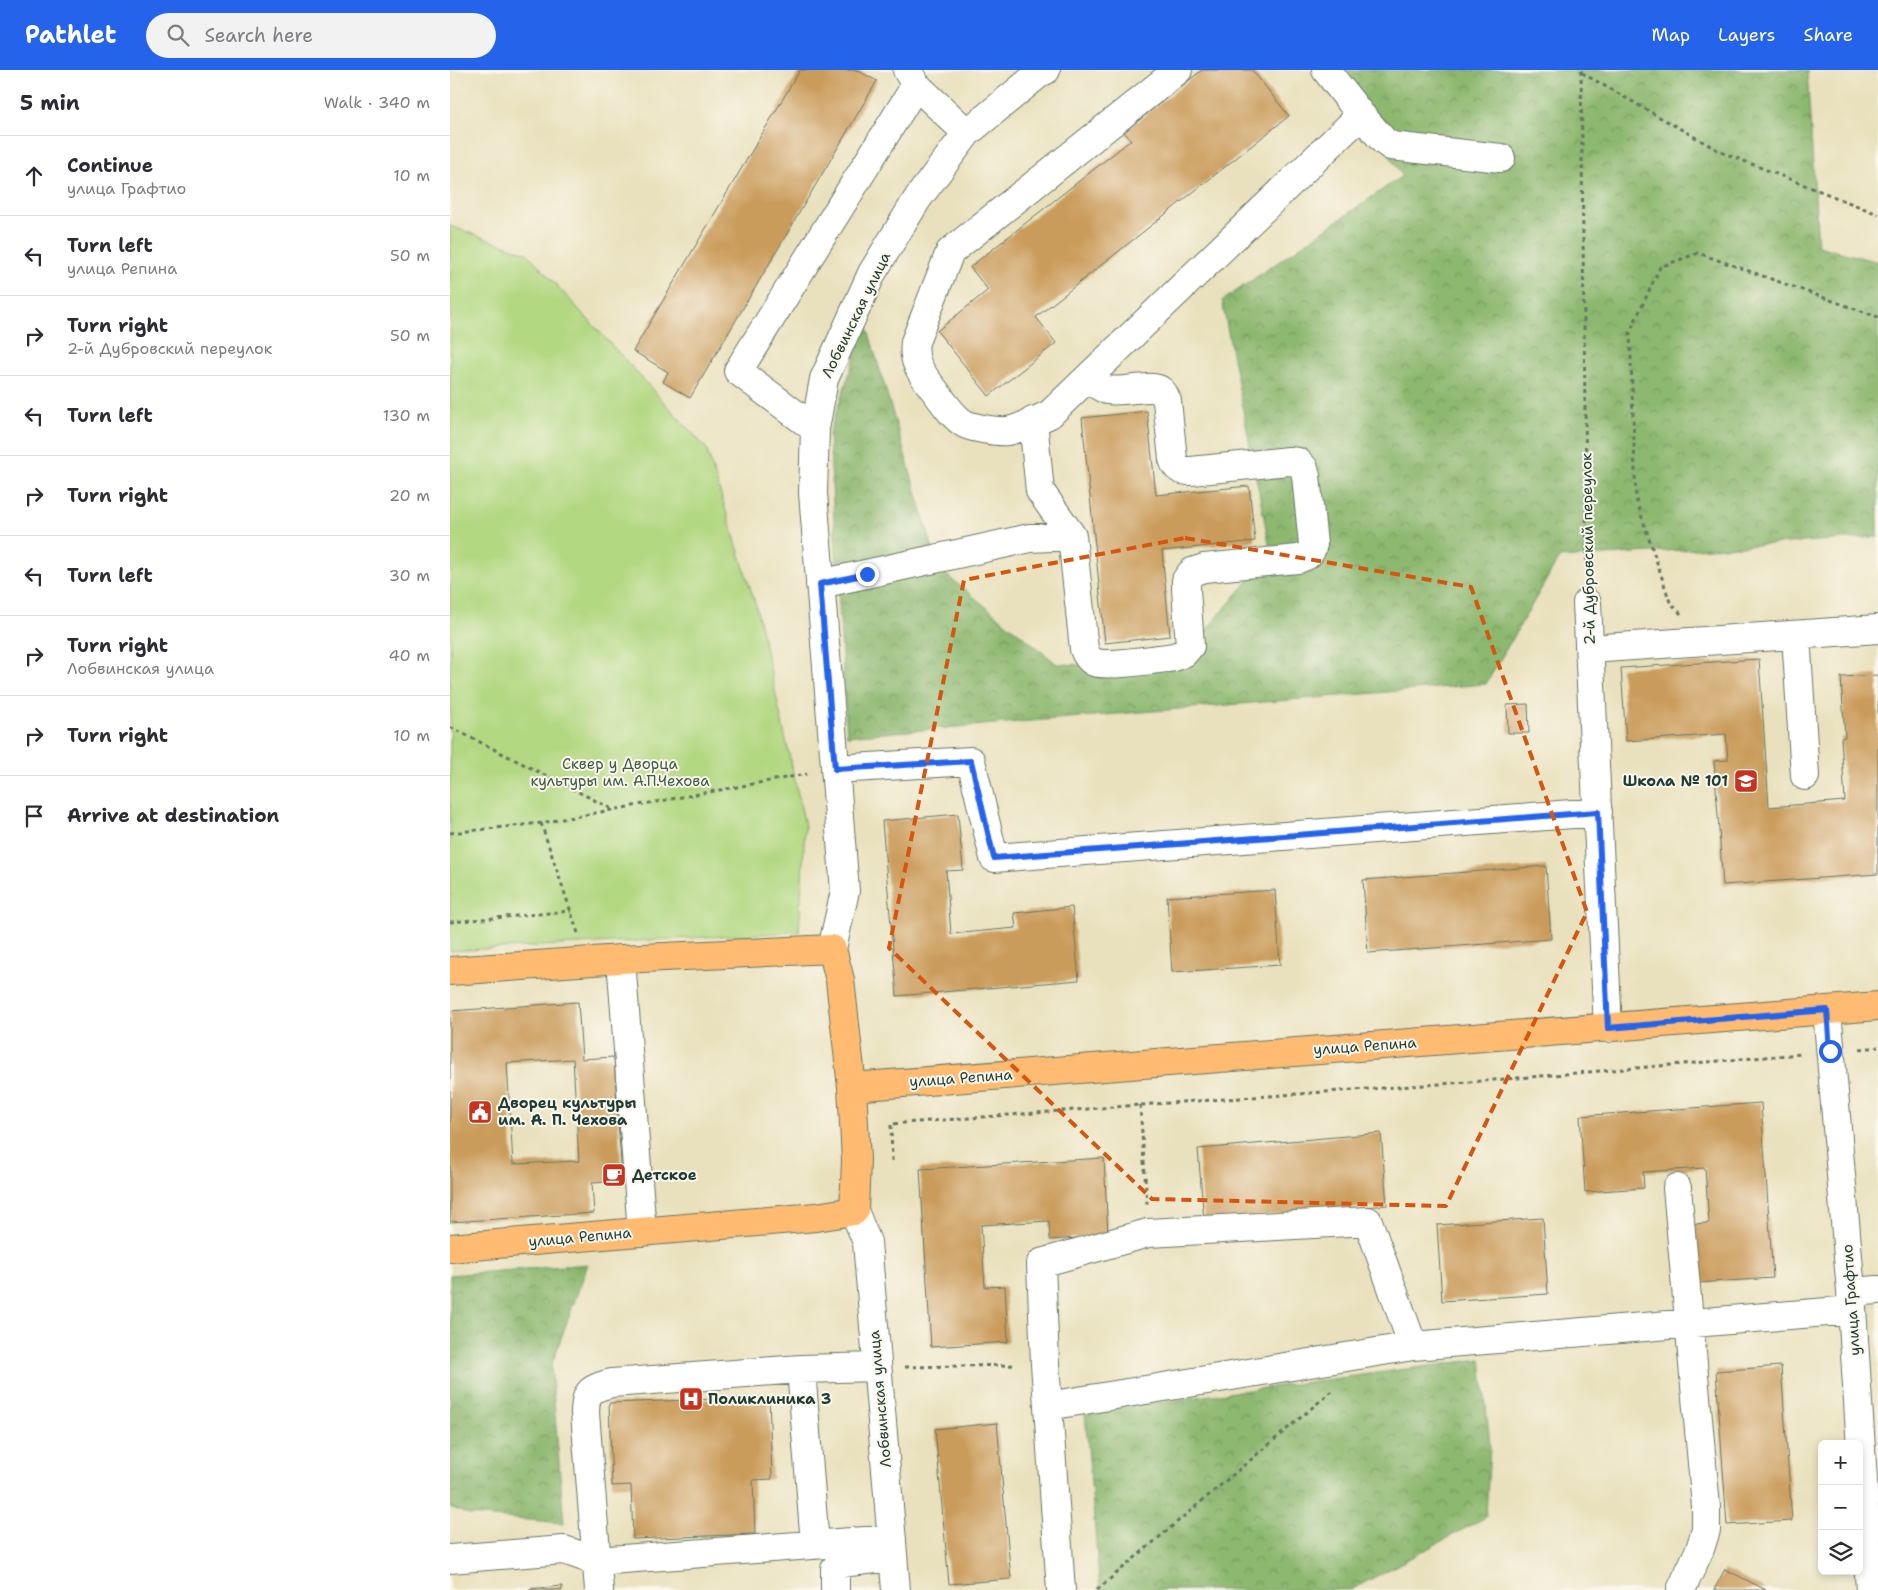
<!DOCTYPE html>
<html lang="en">
<head>
<meta charset="utf-8">
<style>
	:root { --surface:#fff; --page:#f2f2f3; --text:#2b2b33; --muted:#7c7c81; --line:#e1e1e2; --accent:#2563eb }
	body { margin:0; font-family:"Shantell Sans",sans-serif; background:var(--page); color:var(--text) }
	.controls { position:absolute; right:15px; bottom:15px; display:grid; overflow:hidden; border-radius:8px; box-shadow:0 2px 8px #0003 }
	.controls button { width:45px; height:45px; display:grid; place-items:center; padding:0; border:0; border-bottom:1px solid var(--line); background:var(--surface); color:var(--text); font:25px sans-serif }
	.stop { position:absolute; width:15px; height:15px; margin:-11px; border:4px solid #2563eb; border-radius:50%; background:#fff }
	.stop.end { background:#2563eb; border-color:#fff; box-shadow:0 1px 5px #0008 }
	.list { margin:0; padding:0; list-style:none }
	h2 { display:flex; justify-content:space-between; align-items:center; height:65px; margin:0; padding:0 20px; font-size:21px }
	h2 small { font-size:16px; font-weight:400; color:var(--muted) }
	.list li { display:grid; grid-template-columns:32px 1fr auto; gap:15px; align-items:center; box-sizing:border-box; height:80px; padding:0 20px; border-top:1px solid var(--line) }
	.list b { display:block; font-size:19px; white-space:nowrap }
	.list p { margin:0; font-size:16px; white-space:nowrap; color:var(--muted) }
	.list em { font-size:16px; font-style:normal; color:var(--muted) }
	.icon { flex:none; width:28px; height:28px; fill:none; stroke:currentColor; stroke-width:2; stroke-linecap:round; stroke-linejoin:round }
	.map { position:relative; flex:none; width:1428px; height:1520px; overflow:hidden }
	header { display:flex; align-items:center; gap:30px; box-sizing:border-box; height:70px; padding:0 25px; background:var(--accent); color:#fff }
	header strong { font-size:24px }
	nav { display:flex; gap:28px; margin-inline-start:auto; font-size:18px }
	.search { width:350px; height:45px; background:var(--page); display:flex; align-items:center; gap:12px; box-sizing:border-box; padding:0 18px; border-radius:28px; color:var(--muted); font-size:19px }
	main { display:flex }
	aside { flex:1; background:var(--surface) }
	.map>svg:first-child { display:block }
</style>
</head>
<body>
<header>
<strong>Pathlet</strong>
<div class="search"><svg class="icon" aria-label="search" viewBox="0 0 24 24"><circle cx="10" cy="10" r="6"/><path d="M15 15l6 6"/></svg>Search here</div>
<nav><a>Map</a><a>Layers</a><a>Share</a></nav>
</header>
<main>
<aside>
<h2>5 min<small>Walk · 340 m</small></h2>
<ul class="list">
<li><svg class="icon" aria-label="ahead" viewBox="0 0 24 24"><path d="M12 20V5M6 11l6-6 6 6"/></svg><div><b>Continue</b><p>улица Графтио</p></div><em>10 m</em></li>
<li><svg class="icon" aria-label="left" viewBox="0 0 24 24"><path d="M17 20v-9H6M10 6l-5 5 5 5"/></svg><div><b>Turn left</b><p>улица Репина</p></div><em>50 m</em></li>
<li><svg class="icon" aria-label="right" viewBox="0 0 24 24"><path d="M7 20v-9h11M14 6l5 5-5 5"/></svg><div><b>Turn right</b><p>2-й Дубровский переулок</p></div><em>50 m</em></li>
<li><svg class="icon" aria-label="left" viewBox="0 0 24 24"><path d="M17 20v-9H6M10 6l-5 5 5 5"/></svg><div><b>Turn left</b></div><em>130 m</em></li>
<li><svg class="icon" aria-label="right" viewBox="0 0 24 24"><path d="M7 20v-9h11M14 6l5 5-5 5"/></svg><div><b>Turn right</b></div><em>20 m</em></li>
<li><svg class="icon" aria-label="left" viewBox="0 0 24 24"><path d="M17 20v-9H6M10 6l-5 5 5 5"/></svg><div><b>Turn left</b></div><em>30 m</em></li>
<li><svg class="icon" aria-label="right" viewBox="0 0 24 24"><path d="M7 20v-9h11M14 6l5 5-5 5"/></svg><div><b>Turn right</b><p>Лобвинская улица</p></div><em>40 m</em></li>
<li><svg class="icon" aria-label="right" viewBox="0 0 24 24"><path d="M7 20v-9h11M14 6l5 5-5 5"/></svg><div><b>Turn right</b></div><em>10 m</em></li>
<li><svg class="icon" aria-label="arrive" viewBox="0 0 24 24"><path d="M6 21V4h12l-3 4 3 4H6"/></svg><div><b>Arrive at destination</b></div></li>
</ul>
</aside>
<div class="map">
<svg width="1428" height="1520" viewBox="0 0 1428 1520">
	<defs>
		<pattern id="forest-crowns" width="20" height="18" patternUnits="userSpaceOnUse" patternTransform="scale(1.25)"><rect width="20" height="18" fill="#8db870"/><path d="M2 6a3 3 0 1 1 6 0M12 15a3 3 0 1 1 6 0" fill="none" stroke="#73975d"/></pattern>
	</defs>
	<rect width="100%" height="100%" fill="#fbf7ec"/>
	<filter id="ink" filterUnits="userSpaceOnUse"><feTurbulence type="fractalNoise" baseFrequency=".02" numOctaves="2"/><feDisplacementMap in="SourceGraphic" scale="10" xChannelSelector="R" yChannelSelector="G"/><feConvolveMatrix kernelMatrix="1 2 1 2 8 2 1 2 1" color-interpolation-filters="sRGB"/></filter>
	<filter id="wash" filterUnits="userSpaceOnUse"><feTurbulence type="fractalNoise" baseFrequency=".0096" numOctaves="4" result="noise"/><feDisplacementMap in="SourceGraphic" scale="20" xChannelSelector="R" yChannelSelector="G"/><feGaussianBlur stdDeviation="1.12" result="paint"/><feColorMatrix in="noise" values="0 0 0 0 0 0 0 0 0 0 0 0 0 0 0 0 0 1.4 0 .05"/><feComposite in="paint" operator="in"/></filter>
	<g filter="url(#wash)">
		<rect width="100%" height="100%" fill="#e9e1bd"/>
		<!-- green -->
		<path fill="#b2d882" stroke="#688a5b" d="M0,156L77,183L256,378L306,536L355,756L349,862L0,881Z"/>
		<!-- forest -->
		<path fill="url(#forest-crowns)" stroke="#567a52" d="M888,0H1357L1368,176L1428,192V467L1109,488L1036,614L397,666L379,364L416,253L489,499L607,594L724,598L821,484L772,231L952,106Z
			M138,1194L101,1296L114,1453L19,1445L0,1437V1205Z
			M1031,1289L1040,1375L1036,1447L901,1520H650L635,1342Z"/>
		<g id="blocks">
			<!-- building -->
			<path fill="#ca9c5b" fill-rule="evenodd" d="M350,0H407L427,11L240,328L213,312L218,302L183,281Z
				M752,0H802L839,46L586,247L606,273L539,326L487,261L538,220L520,197L681,70L674,62Z
				M697,341L706,425L799,416L805,471L712,481L720,566L655,573L632,348Z
				M1309,589L1319,737L1395,731L1391,668L1395,667L1391,607L1428,605V804L1273,815L1264,691L1278,690L1276,664L1176,671L1171,598Z
				M1078,634L1079,663H1058L1057,635Z
				M508,744L513,800L496,801L501,864L566,858L564,843L622,837L629,910L447,926L432,751Z
				M1096,796L1101,869L918,883L913,810Z
				M825,820L830,895L722,902L717,827Z
				M128,932L132,989L164,987L172,1111L142,1113L144,1143L0,1152V941ZM123,989L129,1091L63,1094L57,993Z
				M1311,1033L1323,1208L1247,1213L1243,1154L1259,1153L1255,1098L1193,1102L1194,1118L1135,1122L1130,1046Z
				M931,1063L937,1135L754,1151L748,1079Z
				M654,1088L658,1166L600,1170L599,1151L531,1155L535,1217L555,1216L558,1272L481,1277L470,1099Z
				M1093,1148L1098,1224L992,1231L987,1155Z
				M1331,1296L1342,1451L1277,1455L1266,1301Z
				M319,1327L322,1409L303,1410L305,1464L183,1469L181,1415L162,1416L159,1333Z
				M547,1353L561,1509L499,1514L485,1359Z
				M1275,1499L1316,1520H1264Z
				M112,1516V1520H79V1519Z"/>
		</g>
	</g>
	<g filter="url(#ink)">
		<use href="#blocks" fill-opacity="0" stroke="#667664" stroke-width="1"/>
		<g fill="none" stroke-linecap="round" stroke-linejoin="round">
			<defs>
				<path id="minor" d="M728,0L500,182L465,272C462,291 471,303 482,317C491,328 502,347 515,354C523,358 547,362 557,361C568,360 589,349 600,344L911,45L876,0
					M466,15L517,63
					M911,45L934,71L941,76L1051,88
					M583,351L590,421L622,466L634,579C636,585 638,589 644,592C655,597 708,589 724,587L734,583L740,576L736,519V510L742,502L754,498L848,489C858,486 861,484 863,474L856,406L854,398L848,392L839,391L741,401C731,401 726,399 723,389L717,331C715,326 713,321 708,319C696,315 673,323 657,320C650,318 644,313 638,308
					M365,359L288,301L466,15L457,0
					M370,514L580,468L622,466
					M1137,533L1158,958
					M1346,565L1355,706
					M1140,579L1428,559
					M385,699L521,691L544,788L1148,742
					M382,879L395,821L363,423L365,359L374,309L422,203L468,128L517,63L590,3L596,0
					M171,889L192,1162
					M1377,940L1401,1222L1420,1520
					M1227,1118L1256,1437V1460L1250,1479L1231,1520
					M404,1141L417,1172L446,1520
					M1401,1222L1428,1220
					M351,1299L365,1475
					M598,1336L963,1276L1402,1240
					M0,1489L114,1480L146,1491L442,1469
					M149,1520L135,1343C136,1320 140,1319 162,1313L351,1299L427,1297
					M385,1520V1499L391,1493L434,1488
					M611,1520L595,1294L591,1193L698,1163L918,1151L963,1276"/>
				<path id="major" d="M0,901L171,889L382,879L390,910L402,1017L406,1090L404,1141L366,1147L0,1178
					M402,1017L1428,936"/>
			</defs>
			<!-- minor casing -->
			<use href="#minor" stroke="#667664" stroke-width="30"/>
			<!-- major casing -->
			<use href="#major" stroke="#667664" stroke-width="30"/>
			<!-- path -->
			<path stroke="#667664" stroke-width="3" stroke-dasharray="4 4" stroke-linecap="butt" d="M1131,0L1137,505
				M1132,3L1271,82L1428,144
				M1231,544L1220,532L1186,429L1180,262L1210,197L1248,183L1428,247
				M0,657L162,739
				M91,753L128,863
				M0,763L91,753L357,704
				M0,852L121,841
				M1410,979L1428,977
				M690,1035L697,1134
				M442,1091L441,1054L690,1035L1032,1011L1351,984
				M455,1297L566,1295
				M647,1520L883,1320"/>
			<!-- minor -->
			<use href="#minor" stroke="#fff" stroke-width="28"/>
			<!-- major -->
			<use href="#major" stroke="#febb71" stroke-width="28"/>
		</g>
	</g>
	<g fill="none" stroke-linecap="round" stroke-linejoin="round" filter="url(#ink)">
		<!-- route -->
		<path stroke="#2563eb" stroke-width="6" d="M417,504L370,514L385,699L521,691L544,788L1148,742L1158,958L1377,940L1380,981"/>
	</g>
	<!-- marked area -->
	<path fill="none" stroke="#d45610" stroke-width="4" stroke-dasharray="10 6" stroke-linejoin="round" d="M735,468L1021,517L1137,842L996,1136L702,1129L439,878L514,510Z"/>
	<!-- icons -->
	<defs>
		<symbol id="school-square" viewBox="-11 -11 22 22"><rect x="-9" y="-9" width="18" height="18" rx="4" fill="#c8321e" stroke="#fbf7ec"/><path d="M0-5L7-2L0 1L-7-2ZM-4 1L0 2.5L4 1V4Q0 6-4 4Z" fill="#fff"/></symbol>
		<symbol id="civic-square" viewBox="-11 -11 22 22"><rect x="-9" y="-9" width="18" height="18" rx="4" fill="#c8321e" stroke="#fbf7ec"/><path d="M-.6-6.5H3V-4.5H.6V-3L4-1V1h2V6H-6V1h2V-1L-.6-3ZM-1.2 2.5V6h2.4V2.5Z" fill="#fff"/></symbol>
		<symbol id="cafe-square" viewBox="-11 -11 22 22"><rect x="-9" y="-9" width="18" height="18" rx="4" fill="#c8321e" stroke="#fbf7ec"/><path d="M-5.5-4.5H6V0H3Q3 3.5 0 3.5H-2.5Q-5.5 3.5-5.5 0ZM3-3.2v2h1.7v-2ZM-6 4.5H4V6H-6Z" fill="#fff"/></symbol>
		<symbol id="hospital-square" viewBox="-11 -11 22 22"><rect x="-9" y="-9" width="18" height="18" rx="4" fill="#c8321e" stroke="#fbf7ec"/><path d="M-5-5h3v3.5h4V-5h3V5h-3V1.5h-4V5h-3Z" fill="#fff"/></symbol>
	</defs>
	<g fill-rule="evenodd">
		<use href="#school-square" x="1282" y="697" width="28" height="28"/>
		<use href="#civic-square" x="16" y="1028" width="28" height="28"/>
		<use href="#cafe-square" x="150" y="1091" width="28" height="28"/>
		<use href="#hospital-square" x="227" y="1315" width="28" height="28"/>
	</g>
	<g text-anchor="middle" dominant-baseline="central" stroke-width="4" stroke-linejoin="round" paint-order="stroke">
		<!-- street labels -->
		<g font-size="15" fill="#1f3d34" stroke="#fbf7ec">
			<text transform="translate(406 245) rotate(-64)">Лобвинская улица</text>
			<text transform="translate(1138 479) rotate(-91)">2-й Дубровский переулок</text>
			<text transform="translate(915 976) rotate(-4)">улица Репина</text>
			<text transform="translate(511 1008) rotate(-4)">улица Репина</text>
			<text transform="translate(130 1167) rotate(-5)">улица Репина</text>
			<text transform="translate(1401 1230) rotate(-94)">улица Графтио</text>
			<text transform="translate(430 1329) rotate(-95)">Лобвинская улица</text>
		</g>
		<!-- park labels -->
		<g font-size="15" fill="#3c5c44" stroke="#fbf7ec">
			<text x="170" y="694">Сквер у Дворца<tspan x="170" dy="17">культуры им. А.П.Чехова</tspan></text>
		</g>
		<!-- poi labels -->
		<g font-size="15" font-weight="bold" fill="#1f3d34" stroke="#fbf7ec" text-anchor="start">
			<text x="1278" y="711" text-anchor="end">Школа № 101</text>
			<text x="48" y="1033">Дворец культуры<tspan x="48" dy="17">им. А. П. Чехова</tspan></text>
			<text x="182" y="1105">Детское</text>
			<text x="258" y="1329">Поликлиника 3</text>
		</g>
	</g>
</svg>
<div class="controls">
<button>+</button>
<button>−</button>
<button><svg class="icon" aria-label="layers" viewBox="0 0 24 24"><path d="M12 4l9 5-9 5-9-5zM3 14l9 5 9-5"/></svg></button>
</div>
<div class="stop" style="left:1380px;top:981px"></div>
<div class="stop end" style="left:417px;top:504px"></div>
</div>
</main>
</body>
</html>
